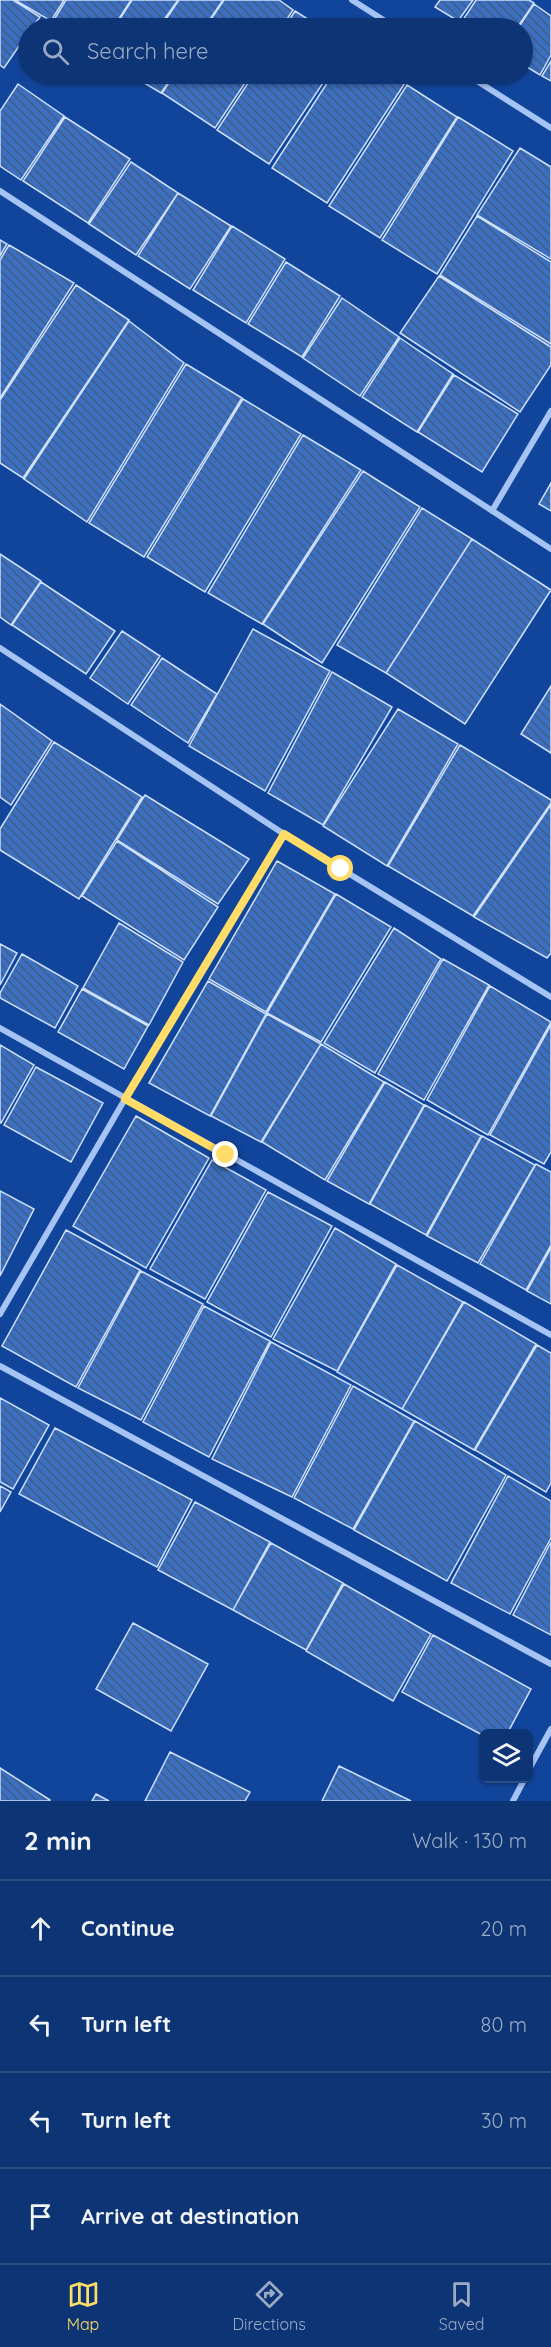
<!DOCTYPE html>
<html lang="en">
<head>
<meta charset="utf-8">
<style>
	:root { --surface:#0d3474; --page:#163c79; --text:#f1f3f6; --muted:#9aaac5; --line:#2d4f86; --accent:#ffdc68 }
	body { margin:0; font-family:Quicksand,sans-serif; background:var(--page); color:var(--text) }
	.controls { position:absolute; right:18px; bottom:18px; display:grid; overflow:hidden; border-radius:9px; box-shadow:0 2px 4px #0004 }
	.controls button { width:54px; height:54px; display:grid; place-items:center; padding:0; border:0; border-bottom:2px solid var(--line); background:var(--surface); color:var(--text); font:30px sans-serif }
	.stop { position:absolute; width:18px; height:18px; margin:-14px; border:4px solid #ffdc68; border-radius:50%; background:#fff }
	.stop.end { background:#ffdc68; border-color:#fff; box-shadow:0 2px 6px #0008 }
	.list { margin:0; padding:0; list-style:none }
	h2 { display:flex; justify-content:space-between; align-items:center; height:78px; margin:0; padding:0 24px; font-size:26px }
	h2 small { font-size:20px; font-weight:400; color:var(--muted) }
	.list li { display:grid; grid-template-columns:39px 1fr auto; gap:18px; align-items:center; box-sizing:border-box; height:96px; padding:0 24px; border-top:2px solid var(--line) }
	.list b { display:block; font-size:22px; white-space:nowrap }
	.list em { font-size:20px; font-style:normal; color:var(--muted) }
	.icon { flex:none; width:33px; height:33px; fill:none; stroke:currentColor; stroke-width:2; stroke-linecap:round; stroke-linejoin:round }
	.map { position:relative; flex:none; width:551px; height:1801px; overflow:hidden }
	.search { position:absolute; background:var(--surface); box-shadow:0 2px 4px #0004; left:18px; right:18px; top:18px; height:66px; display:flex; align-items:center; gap:15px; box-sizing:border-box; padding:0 21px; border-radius:33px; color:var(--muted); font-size:22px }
	.sheet { height:462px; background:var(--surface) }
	nav { display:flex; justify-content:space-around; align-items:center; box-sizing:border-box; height:84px; border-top:2px solid var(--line); background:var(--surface); font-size:16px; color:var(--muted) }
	nav a { display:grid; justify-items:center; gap:3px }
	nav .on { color:var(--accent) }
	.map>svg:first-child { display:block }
</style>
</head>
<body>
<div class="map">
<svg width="551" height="1801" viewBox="0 0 551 1801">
	<defs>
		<pattern id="building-back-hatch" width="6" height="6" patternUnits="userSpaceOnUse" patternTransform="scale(1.5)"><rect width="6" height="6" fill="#3a6fc2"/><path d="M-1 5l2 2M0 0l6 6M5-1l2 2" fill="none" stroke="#445c81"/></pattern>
	</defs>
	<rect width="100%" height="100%" fill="#11459b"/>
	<!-- building -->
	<path fill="url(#building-back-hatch)" stroke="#cde0fe" stroke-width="1.5" d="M0,0H13L40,17L32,28H28V33L4,68L0,65Z
		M15,0H64L51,21Z
		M66,0H131L113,28H60L52,23Z
		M132,0H178L158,28H114Z
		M179,0H223L204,28H160Z
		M224,0H279L293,10L281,28H205Z
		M440,0H473L458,21L435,7Z
		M476,0H529L534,3L517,28H469L461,23Z
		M534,4L551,16V55L540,75L522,64V28H518Z
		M295,11L322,28H284Z
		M551,61V81L542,76Z
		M129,74H174L161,93Z
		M175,74H251L215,128L162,93Z
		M254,74H329L269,164L217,130Z
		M333,74H390L405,83L327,203L272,168Z
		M18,84L64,116L21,180L0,166V111Z
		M407,85L457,117L380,238L329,206Z
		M65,117L130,159L88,223L23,181Z
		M458,117L513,151L437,274L382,240Z
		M520,148L551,167V259L477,215Z
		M131,162L178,193L136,255L89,224Z
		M178,193L231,226L190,289L138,256Z
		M477,216L551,262V344L440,275Z
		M232,226L285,259L246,323L193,290Z
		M0,240L7,244L0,256Z
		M9,245L74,283L0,398V260Z
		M286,262L340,296L302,357L248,324Z
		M439,276L551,347V365L520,412L400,333Z
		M76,285L129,320L23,478L0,463V400Z
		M342,298L399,337L360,396L303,358Z
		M129,321L184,363L87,522L24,479Z
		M400,338L453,374L417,432L362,397Z
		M186,364L242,398L144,557L89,523Z
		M454,375L518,414L482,472L418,432Z
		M243,399L301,434L205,592L147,557Z
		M303,435L361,470L262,624L208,593Z
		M363,471L420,507L322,663L263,624Z
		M551,483V511L539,504Z
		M422,508L472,539L386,673L337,645Z
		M472,539L551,590L465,724L386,673Z
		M0,554L41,581L11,625L0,617Z
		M41,582L115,631L86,674L12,625Z
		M253,629L330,671L265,791L189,746Z
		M122,631L160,656L128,704L90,678Z
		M162,658L217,694L188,743L131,705Z
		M332,672L392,707L323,825L268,793Z
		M551,686V753L521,734Z
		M0,704L52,741L11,805L0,797Z
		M398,709L458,744L387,866L323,826Z
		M54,742L142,797L79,899L0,850V829Z
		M460,745L551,800V803L473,916L388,866Z
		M145,795L249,859L218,904L117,840Z
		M551,805V953L547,958L474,917Z
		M117,841L218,907L184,960L82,896Z
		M277,861L335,894L266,1012L209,979Z
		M336,894L391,927L321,1042L267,1013Z
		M119,923L183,962L149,1025L83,988Z
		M394,928L441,959L375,1073L324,1043Z
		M0,944L17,953L0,985Z
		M22,954L78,986L55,1028L0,998V993Z
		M443,959L489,985L424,1100L378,1074Z
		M208,981L266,1014L210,1116L149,1083Z
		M490,986L551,1022L488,1135L427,1100Z
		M82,989L148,1026L124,1069L58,1032Z
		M267,1014L321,1044L261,1142L211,1116Z
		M551,1025V1152L544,1164L490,1135Z
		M321,1044L384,1082L325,1180L262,1142Z
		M0,1045L34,1065L1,1123H0Z
		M36,1067L103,1103L71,1162L4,1125Z
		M385,1082L424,1105L369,1204L327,1181Z
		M425,1105L481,1136L426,1235L370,1204Z
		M136,1116L209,1158L146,1268L73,1226Z
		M482,1136L535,1165L478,1263L427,1236Z
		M212,1160L266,1190L205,1299L150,1269Z
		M536,1164L551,1172V1245L526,1290L480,1264Z
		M0,1191L34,1209L0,1276Z
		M268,1192L332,1226L271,1337L207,1302Z
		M335,1228L396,1264L337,1371L273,1339Z
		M66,1230L140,1270L76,1387L2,1346Z
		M551,1248V1304L527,1291Z
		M397,1265L463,1302L402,1409L337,1372Z
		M141,1271L203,1304L141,1420L78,1388Z
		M464,1302L536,1344L474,1450L402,1409Z
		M204,1306L270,1341L209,1457L143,1422Z
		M271,1342L351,1385L292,1497L212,1459Z
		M537,1345L551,1353V1483L546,1492L475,1450Z
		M353,1386L414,1421L353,1529L294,1498Z
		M0,1398L49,1425L13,1489L0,1482Z
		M415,1421L506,1475L447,1581L354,1530Z
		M55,1428L192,1500L157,1567L19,1494Z
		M508,1476L551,1501V1538L510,1614L451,1583Z
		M0,1486L11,1492L0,1512Z
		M195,1502L270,1542L233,1610L158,1570Z
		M551,1542V1635L513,1615Z
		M271,1543L343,1583L306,1650L233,1610Z
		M344,1584L431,1634L393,1701L306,1651Z
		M133,1623L208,1664L171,1731L96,1689Z
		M433,1635L531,1689L507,1734H484V1736L402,1692Z
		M170,1752L250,1792L245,1801H145Z
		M339,1766L411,1801H322Z
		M0,1768L50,1800V1801H0Z
		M96,1794L109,1801H92Z"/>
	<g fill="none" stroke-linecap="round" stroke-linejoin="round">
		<!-- street -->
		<path stroke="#a5c4f4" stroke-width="6" d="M352,0L396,28
			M466,74L551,128
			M0,191L551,549
			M492,511L551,411
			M0,648L284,834L551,997
			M0,1028L551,1335
			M0,1314L125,1099L284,834
			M0,1366L551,1664
			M528,1771L551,1729
			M513,1801L525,1778"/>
	</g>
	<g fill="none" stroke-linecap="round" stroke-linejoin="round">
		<!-- route -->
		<path stroke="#ffdc68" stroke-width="8" d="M226,1155L125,1099L284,834L341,869"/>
	</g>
</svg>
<div class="controls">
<button><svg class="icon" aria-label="layers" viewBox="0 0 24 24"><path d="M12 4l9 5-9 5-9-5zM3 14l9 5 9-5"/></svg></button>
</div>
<div class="stop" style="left:341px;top:869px"></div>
<div class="stop end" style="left:226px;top:1155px"></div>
<div class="search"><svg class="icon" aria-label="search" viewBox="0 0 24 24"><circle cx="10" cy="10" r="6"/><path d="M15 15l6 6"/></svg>Search here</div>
</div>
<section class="sheet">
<h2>2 min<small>Walk · 130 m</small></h2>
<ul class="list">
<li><svg class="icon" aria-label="ahead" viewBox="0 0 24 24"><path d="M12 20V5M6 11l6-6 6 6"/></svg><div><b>Continue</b></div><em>20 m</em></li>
<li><svg class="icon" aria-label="left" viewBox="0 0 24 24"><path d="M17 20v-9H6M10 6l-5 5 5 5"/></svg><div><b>Turn left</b></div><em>80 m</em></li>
<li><svg class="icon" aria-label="left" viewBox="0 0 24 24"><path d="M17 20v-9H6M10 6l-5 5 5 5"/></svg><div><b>Turn left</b></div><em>30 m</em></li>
<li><svg class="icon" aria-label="arrive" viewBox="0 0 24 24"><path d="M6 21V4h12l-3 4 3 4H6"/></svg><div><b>Arrive at destination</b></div></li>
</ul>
</section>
<nav>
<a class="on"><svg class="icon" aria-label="map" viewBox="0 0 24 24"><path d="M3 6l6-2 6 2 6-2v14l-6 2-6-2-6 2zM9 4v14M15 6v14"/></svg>Map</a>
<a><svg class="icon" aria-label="directions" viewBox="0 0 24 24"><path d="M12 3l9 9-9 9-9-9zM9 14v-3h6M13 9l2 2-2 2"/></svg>Directions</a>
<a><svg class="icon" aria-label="saved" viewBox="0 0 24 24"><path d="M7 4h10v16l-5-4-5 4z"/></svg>Saved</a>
</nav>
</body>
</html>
